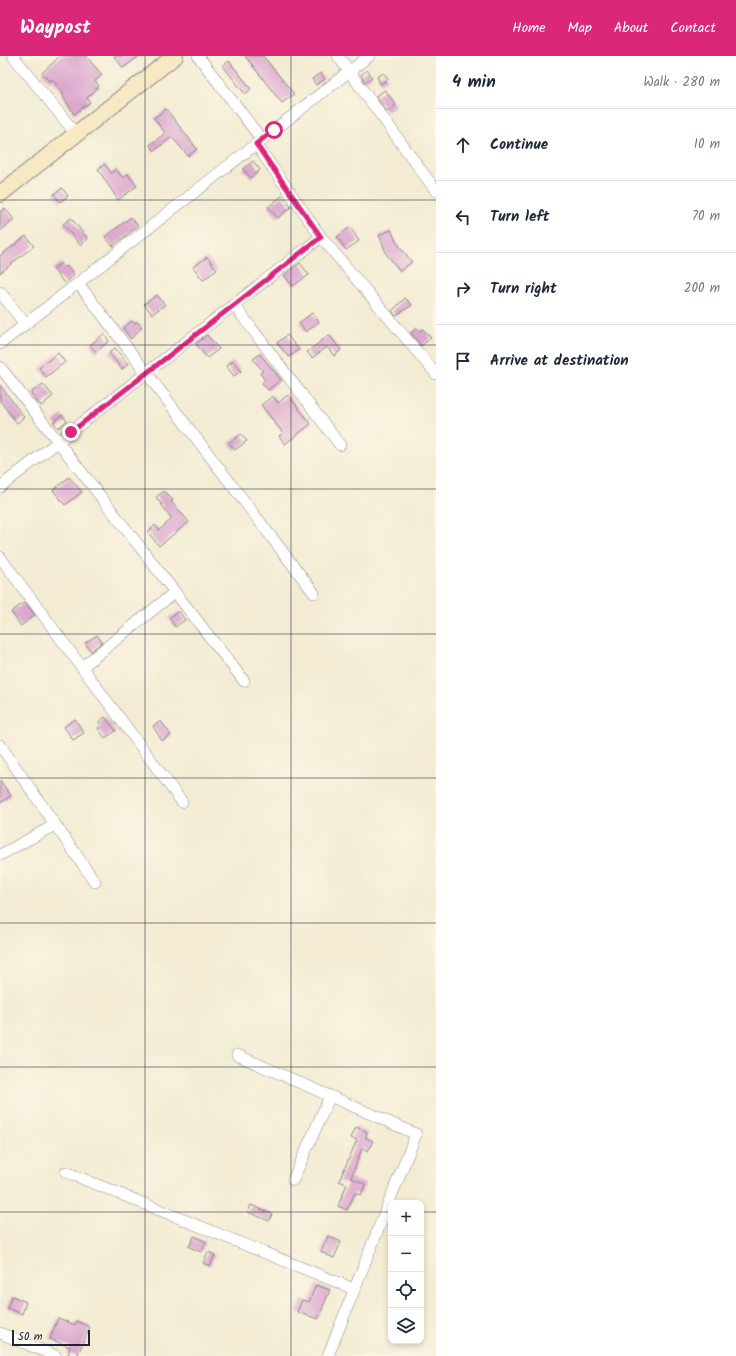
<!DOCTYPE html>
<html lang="en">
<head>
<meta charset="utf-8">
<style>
	:root { --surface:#fff; --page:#f2f2f3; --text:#1f2937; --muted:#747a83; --line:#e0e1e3; --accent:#db2777 }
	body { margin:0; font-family:Kalam,sans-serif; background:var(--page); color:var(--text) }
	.controls { position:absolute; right:12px; bottom:12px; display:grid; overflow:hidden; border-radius:8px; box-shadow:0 2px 6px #0003 }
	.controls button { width:36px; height:36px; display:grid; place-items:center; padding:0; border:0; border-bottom:1px solid var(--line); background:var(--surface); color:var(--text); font:20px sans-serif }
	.scale { position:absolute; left:12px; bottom:10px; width:78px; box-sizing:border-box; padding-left:4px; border:2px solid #22223b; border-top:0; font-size:11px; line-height:14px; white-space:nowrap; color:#22223b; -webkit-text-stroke:3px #fcf5e5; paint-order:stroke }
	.stop { position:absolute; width:12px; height:12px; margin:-9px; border:3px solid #db2777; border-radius:50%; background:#fff }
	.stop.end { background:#db2777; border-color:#fff; box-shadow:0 1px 4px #0008 }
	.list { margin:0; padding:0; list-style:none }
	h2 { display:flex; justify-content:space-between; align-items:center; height:52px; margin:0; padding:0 16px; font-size:17px }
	h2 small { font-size:13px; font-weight:400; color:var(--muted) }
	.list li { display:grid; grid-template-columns:26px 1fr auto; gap:12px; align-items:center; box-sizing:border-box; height:72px; padding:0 16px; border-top:1px solid var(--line) }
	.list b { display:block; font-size:15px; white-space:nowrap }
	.list em { font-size:13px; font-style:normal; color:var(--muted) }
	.icon { flex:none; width:22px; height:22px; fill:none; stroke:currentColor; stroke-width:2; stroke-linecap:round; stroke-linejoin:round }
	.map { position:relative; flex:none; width:436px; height:1300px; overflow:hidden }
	header { display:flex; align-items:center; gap:24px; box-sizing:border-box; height:56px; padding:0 20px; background:var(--accent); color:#fff }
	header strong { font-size:19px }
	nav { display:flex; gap:22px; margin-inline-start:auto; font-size:14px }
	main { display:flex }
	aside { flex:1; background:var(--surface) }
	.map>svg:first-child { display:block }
</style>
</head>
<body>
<header>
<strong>Waypost</strong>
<nav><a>Home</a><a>Map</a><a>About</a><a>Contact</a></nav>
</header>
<main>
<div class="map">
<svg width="436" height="1300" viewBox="0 0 436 1300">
	<rect width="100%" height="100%" fill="#fcf5e5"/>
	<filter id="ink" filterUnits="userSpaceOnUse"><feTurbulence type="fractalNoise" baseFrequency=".025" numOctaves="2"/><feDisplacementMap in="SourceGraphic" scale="8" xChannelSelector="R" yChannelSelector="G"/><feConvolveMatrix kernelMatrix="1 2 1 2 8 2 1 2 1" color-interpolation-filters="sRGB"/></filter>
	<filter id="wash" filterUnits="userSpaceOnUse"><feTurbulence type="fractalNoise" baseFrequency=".012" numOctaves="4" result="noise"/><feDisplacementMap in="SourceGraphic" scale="16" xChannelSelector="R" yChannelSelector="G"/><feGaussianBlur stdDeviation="0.9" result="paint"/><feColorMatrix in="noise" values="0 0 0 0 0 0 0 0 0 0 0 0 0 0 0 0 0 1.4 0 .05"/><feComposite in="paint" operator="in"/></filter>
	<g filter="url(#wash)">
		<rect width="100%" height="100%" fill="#f3ecd3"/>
		<g id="blocks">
			<!-- building -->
			<path fill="#dba7ce" d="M60,0H86L102,19L95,25L99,30L87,42L90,46L74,58L62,38L64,37L52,23L50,26L42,17Z
				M114,0H139L123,12Z
				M245,0H263L294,38L282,47Z
				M229,5L251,33L245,38L223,10Z
				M367,14L372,21L365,26L361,19Z
				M320,17L325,23L316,29L312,23Z
				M384,17L388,23L381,28L377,21Z
				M385,34L396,49L387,56L376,40Z
				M166,53L197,93L188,100L172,81L154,95L150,89L165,77L154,62Z
				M253,105L260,114L251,122L243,113Z
				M105,108L111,117L116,113L123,122L128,118L137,130L118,144L98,113Z
				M62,132L68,140L60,146L54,138Z
				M282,140L291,151L278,162L268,151Z
				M5,152L14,164L0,175V156Z
				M131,161L138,170L113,190L105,181Z
				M71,162L88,183L80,189L63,168Z
				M350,171L359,185L346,194L337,181Z
				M391,174L397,187L412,206L400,215L387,199L379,179Z
				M26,180L34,190L0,217V200Z
				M207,201L217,214L203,224L193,211Z
				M61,207L65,212L67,210L74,219L64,227L53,213Z
				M300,207L309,219L293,230L284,219Z
				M157,239L165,249L152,258L144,248Z
				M405,242L412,249L396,260L392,255Z
				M312,257L319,266L306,276L299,267Z
				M132,265L134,267L137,266L142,271L131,283L123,272Z
				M417,272L420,275L423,273L431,282L421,290L411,277Z
				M104,278L109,285L96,296L90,289Z
				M207,279L219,293L207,302L196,288Z
				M287,279L299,294L289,301L277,287Z
				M329,279L341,294L334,300L327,291L312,302L307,296Z
				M115,292L128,308L122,313L109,297Z
				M58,297L65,306L46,321L39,312Z
				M260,298L281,324L268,334L262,327L265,324L260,317L263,315L253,303Z
				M233,305L241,315L234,320L226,310Z
				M43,328L53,340L41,350L31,337Z
				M0,329L24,361L17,367L0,345Z
				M288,339L311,368L285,388L279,380L283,377L261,349L273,340L278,347Z
				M62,359L67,365L58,372L53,366Z
				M241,378L247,385L235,394L229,387Z
				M69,421L82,436L65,449L53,434Z
				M164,435L173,444L171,445L189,466L159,490L148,476L155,469L159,474L172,463L156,441Z
				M25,546L35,559L21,570L11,556Z
				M179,555L185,564L175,571L169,562Z
				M97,579L102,586L91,595L85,587Z
				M105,661L116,675L105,682L98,672L101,670L99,666Z
				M75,663L84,677L73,684L64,671Z
				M161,665L171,679L162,685L153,670Z
				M0,724L11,740L0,747Z
				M356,1071L367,1076L366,1082L373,1085L368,1095L362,1092L351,1122L365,1128L361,1139L355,1137L347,1154L338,1150L347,1128L339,1125L357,1084L351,1082Z
				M251,1149L272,1158L269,1165L248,1156Z
				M194,1180L206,1186L201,1196L189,1191Z
				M328,1180L341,1186L334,1202L321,1196Z
				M208,1196L215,1199L210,1210L203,1207Z
				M316,1229L330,1234L318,1263L297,1256L302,1244L309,1246Z
				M12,1240L26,1246L22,1258L7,1252Z
				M58,1262L75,1269L77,1265L90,1271L77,1300L68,1298L70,1291L50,1283Z"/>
		</g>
	</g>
	<g filter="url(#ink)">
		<use href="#blocks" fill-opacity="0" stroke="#8a8787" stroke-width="1"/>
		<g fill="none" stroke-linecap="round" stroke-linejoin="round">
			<defs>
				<path id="minor" d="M13,0L76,78
					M198,0L262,84
					M338,0L436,135
					M256,88L321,181L436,318
					M78,227L314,537
					M0,236L25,268
					M234,249L340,389
					M0,288L369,0
					M0,311L244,625
					M0,431L321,181
					M0,501L182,746
					M82,611L175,536
					M0,689L95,826
					M0,799L55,769
					M237,999L416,1078L328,1300
					M66,1116L354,1233
					M293,1124L330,1040
					M0,1277L56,1300"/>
				<path id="secondary" d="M0,138L175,0"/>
			</defs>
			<!-- minor casing -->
			<use href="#minor" stroke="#8a8787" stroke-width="12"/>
			<!-- secondary casing -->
			<use href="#secondary" stroke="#8a8787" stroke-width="18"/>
			<!-- minor -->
			<use href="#minor" stroke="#fff" stroke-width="11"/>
			<!-- secondary -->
			<use href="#secondary" stroke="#f6e9c3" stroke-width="16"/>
		</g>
	</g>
	<g fill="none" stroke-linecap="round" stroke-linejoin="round" filter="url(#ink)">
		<!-- route -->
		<path stroke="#db2777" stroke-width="5" d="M71,376L321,181L256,88L274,74"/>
	</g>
	<!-- grid -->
	<path fill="none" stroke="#22223b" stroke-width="1" stroke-opacity="0.55" d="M145,0V1300M291,0V1300M0,144H436M0,289H436M0,433H436M0,578H436M0,722H436M0,867H436M0,1011H436M0,1156H391M421,1156H436"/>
</svg>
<div class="controls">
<button>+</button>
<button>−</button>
<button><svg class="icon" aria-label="locate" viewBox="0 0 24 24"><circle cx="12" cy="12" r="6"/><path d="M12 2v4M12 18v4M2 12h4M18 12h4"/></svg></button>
<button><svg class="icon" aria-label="layers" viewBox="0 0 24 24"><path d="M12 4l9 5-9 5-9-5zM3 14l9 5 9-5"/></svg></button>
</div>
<div class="scale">50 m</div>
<div class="stop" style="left:274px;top:74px"></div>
<div class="stop end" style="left:71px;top:376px"></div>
</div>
<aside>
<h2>4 min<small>Walk · 280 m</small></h2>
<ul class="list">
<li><svg class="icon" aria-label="ahead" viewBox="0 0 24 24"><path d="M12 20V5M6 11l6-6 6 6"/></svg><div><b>Continue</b></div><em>10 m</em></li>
<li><svg class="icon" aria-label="left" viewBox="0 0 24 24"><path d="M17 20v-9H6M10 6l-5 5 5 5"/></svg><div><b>Turn left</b></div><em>70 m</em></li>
<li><svg class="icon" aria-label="right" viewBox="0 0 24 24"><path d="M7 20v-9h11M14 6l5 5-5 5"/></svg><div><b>Turn right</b></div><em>200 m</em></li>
<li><svg class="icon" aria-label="arrive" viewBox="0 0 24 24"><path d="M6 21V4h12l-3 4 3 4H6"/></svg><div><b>Arrive at destination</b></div></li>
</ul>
</aside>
</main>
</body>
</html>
